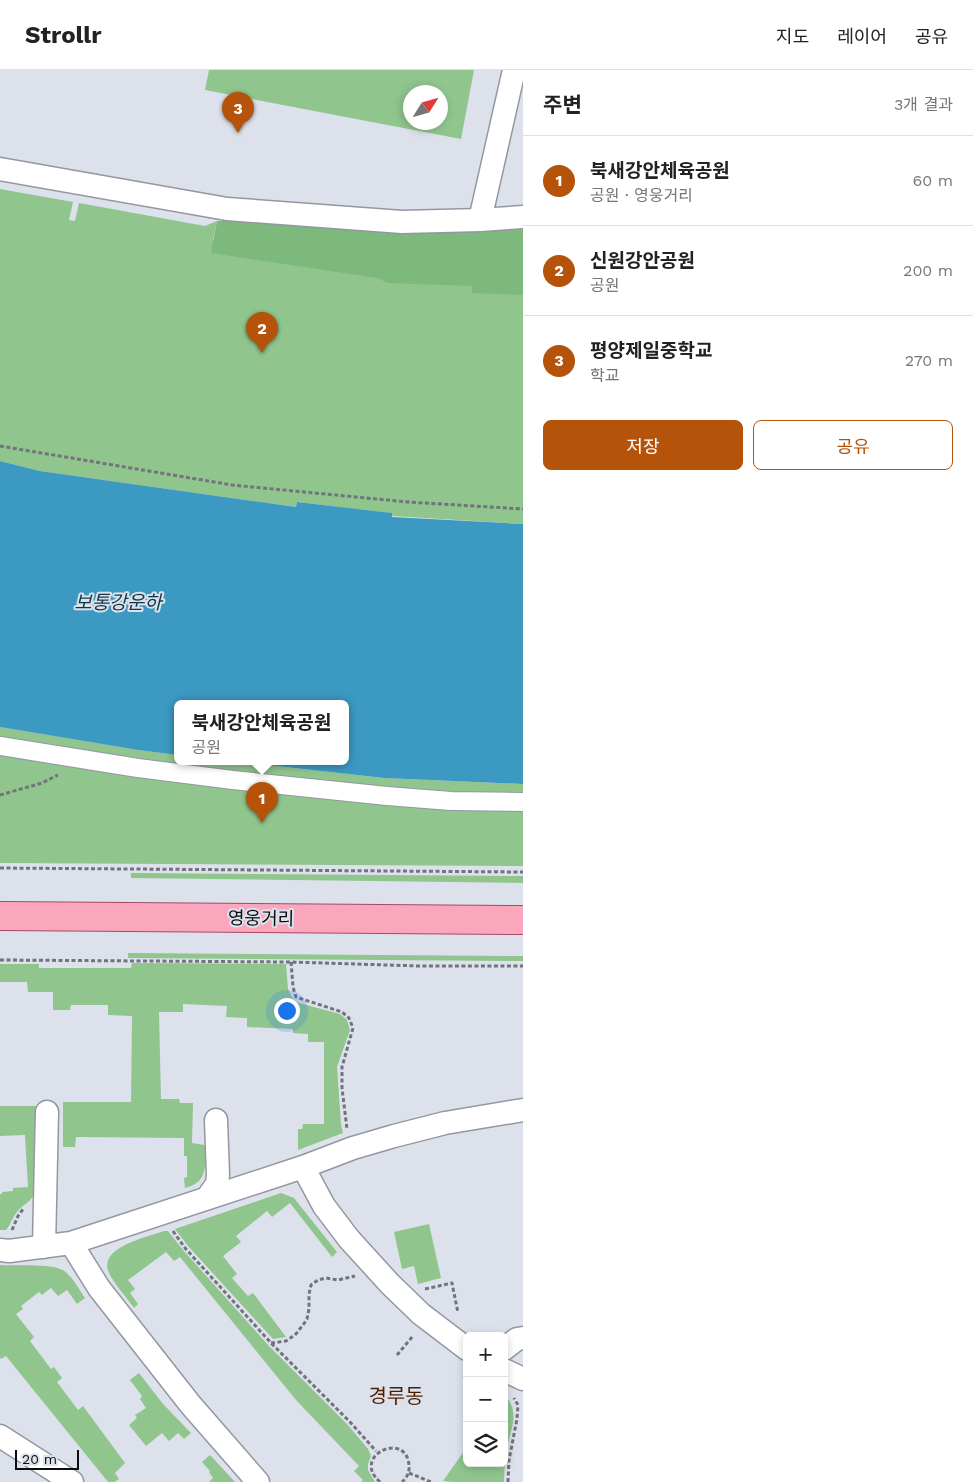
<!DOCTYPE html>
<html lang="ko">
<head>
<meta charset="utf-8">
<style>
	:root { --surface:#fff; --page:#f2f2f2; --text:#222; --muted:#767676; --line:#e0e0e0; --accent:#b45309 }
	body { margin:0; font-family:"Work Sans","Noto Sans KR",sans-serif; background:var(--page); color:var(--text) }
	.controls { position:absolute; right:15px; bottom:15px; display:grid; overflow:hidden; border-radius:8px; box-shadow:0 2px 8px #0003 }
	.controls button { width:45px; height:45px; display:grid; place-items:center; padding:0; border:0; border-bottom:1px solid var(--line); background:var(--surface); color:var(--text); font:25px sans-serif }
	.compass { position:absolute; left:403px; top:15px; width:45px; height:45px; border-radius:50%; background:var(--surface); box-shadow:0 2px 8px #0003; rotate:53deg }
	.scale { position:absolute; left:15px; bottom:12px; width:64px; box-sizing:border-box; padding-left:5px; border:2px solid #0b0c0f; border-top:0; font-size:14px; line-height:18px; white-space:nowrap; color:#0b0c0f; -webkit-text-stroke:4px #dde1eb; paint-order:stroke }
	.you { position:absolute; left:286px; top:940px; width:18px; height:18px; margin:-12px; border:4px solid #fff; border-radius:50%; background:#1a73e8; box-shadow:0 0 0 8px #1a73e833 }
	.badge { display:grid; place-items:center; width:32px; height:32px; border-radius:50%; background:var(--accent); color:#fff; font-size:16px; font-weight:700 }
	.pin { position:absolute; translate:-50% -41px; filter:drop-shadow(0 1px 2px #0008) }
	.pin::after { content:''; position:absolute; top:26px; width:18px; height:15px; background:inherit; clip-path:polygon(0 0,100% 0,50% 100%) }
	.popup { position:absolute; left:174px; top:630px; width:175px; height:65px; box-sizing:border-box; display:grid; place-content:center; border-radius:8px; background:var(--surface); filter:drop-shadow(0 1px 4px #0005); font-size:16px; white-space:nowrap; color:var(--muted) }
	.popup b { font-size:19px; color:var(--text) }
	.popup::after { content:''; position:absolute; left:50%; top:100%; margin-left:-10px; border:10px solid transparent; border-top-color:var(--surface) }
	.list { margin:0; padding:0; list-style:none }
	h2 { display:flex; justify-content:space-between; align-items:center; height:65px; margin:0; padding:0 20px; font-size:21px }
	h2 small { font-size:16px; font-weight:400; color:var(--muted) }
	.list li { display:grid; grid-template-columns:32px 1fr auto; gap:15px; align-items:center; box-sizing:border-box; height:90px; padding:0 20px; border-top:1px solid var(--line) }
	.list b { display:block; font-size:19px; white-space:nowrap }
	.list p { margin:0; font-size:16px; white-space:nowrap; color:var(--muted) }
	.list em { font-size:16px; font-style:normal; color:var(--muted) }
	.actions { display:flex; gap:10px; padding:15px 20px }
	.actions a { flex:1; padding:11px 0; border:1px solid var(--accent); border-radius:8px; text-align:center; font-size:18px; color:var(--accent) }
	.actions .main { background:var(--accent); color:#fff }
	.icon { flex:none; width:28px; height:28px; fill:none; stroke:currentColor; stroke-width:2; stroke-linecap:round; stroke-linejoin:round }
	.map { position:relative; flex:none; width:523px; height:1412px; overflow:hidden }
	header { display:flex; align-items:center; gap:30px; box-sizing:border-box; height:70px; padding:0 25px; background:var(--surface); border-bottom:1px solid var(--line) }
	header strong { font-size:24px }
	nav { display:flex; gap:28px; margin-inline-start:auto; font-size:18px }
	main { display:flex }
	aside { flex:1; background:var(--surface) }
	.map>svg:first-child { display:block }
</style>
</head>
<body>
<header>
<strong>Strollr</strong>
<nav><a>지도</a><a>레이어</a><a>공유</a></nav>
</header>
<main>
<div class="map">
<svg width="523" height="1412" viewBox="0 0 523 1412">
	<rect width="100%" height="100%" fill="#dde1eb"/>
	<!-- green -->
	<path fill="#90c58e" fill-rule="evenodd" d="M209,0H474L461,69L205,20ZM410,22H440V52H410Z
		M0,119L73,132L69,150L75,151L79,133L205,156L217,151L213,170H523V454L392,446L391,443L297,432L296,437L40,401L0,391Z
		M0,657L138,680L178,685V692H241L384,708L523,714V796L0,793Z
		M131,803L523,806V813L131,808Z
		M128,883L523,886V891L128,888Z
		M132,893L286,894L288,919L293,929L299,933L340,944L347,950L350,960L337,997L341,1054L343,1063L298,1080V1059H302L303,1054H324V972H308V964L293,963V959L247,957V948L226,947L227,936L183,934V942H159L161,1029H179L180,1033H193L192,1073L205,1075C205,1095 209,1112 185,1118L184,1108L187,1107V1086H184V1068L76,1067L75,1077H63V1032H131L132,946L108,945V935H71L70,940H53V922H28L27,912H0V894H39V898H131Z
		M0,1036H36V1121C31,1133 24,1133 17,1142C12,1148 11,1154 6,1160H0V1124H2V1122L13,1121V1118L28,1117L25,1065L0,1066Z
		M281,1123L294,1128L337,1182L332,1187L290,1133L272,1147L267,1141L236,1166L241,1172L223,1186L237,1204L232,1208L248,1226L253,1223L286,1267L273,1269L188,1176L175,1159Z
		M429,1154L441,1208L418,1214L414,1196L402,1199L394,1162Z
		M164,1161H168L183,1180L269,1276L347,1354L368,1379L371,1386L368,1394V1400L375,1412H361L363,1410L354,1401L359,1396L296,1330L180,1187L174,1191L166,1182L128,1210L135,1219L130,1223L138,1234L134,1238C127,1228 113,1212 109,1203C97,1177 148,1167 164,1161Z
		M0,1195C15,1196 50,1193 63,1200C72,1206 79,1219 85,1228L77,1234L67,1220L58,1226L51,1218L42,1225L39,1222L21,1236L23,1239L16,1244L34,1267L30,1271L51,1299L54,1297L62,1308L57,1312L78,1340L83,1336L125,1393L115,1403L119,1409L114,1412H108L6,1286L1,1289L0,1288Z
		M139,1303L163,1334L191,1363L184,1369L178,1363L169,1371L162,1363L146,1376L129,1355L137,1348L135,1345L146,1338L140,1329L142,1326L130,1310Z
		M504,1323C520,1343 512,1355 507,1378L504,1377Z
		M467,1377V1393H504V1387L505,1388L504,1412H454L443,1411Z
		M210,1385L235,1412H209L213,1408L209,1402L210,1401L202,1392Z"/>
	<!-- forest -->
	<path fill="#7db87c" d="M308,149L523,153V225L472,223V216L388,213L377,208L211,183L217,151Z"/>
	<!-- water -->
	<path fill="#3c99c2" d="M0,391L40,401L296,437L297,432L392,443V447L523,454V714L384,708L241,692H346V634H178V685L138,680L0,657Z"/>
	<g fill="none" stroke-linecap="round" stroke-linejoin="round">
		<defs>
			<path id="pedestrian" d="M0,676L138,698L233,710L387,726L451,731L523,732"/>
			<path id="minor" d="M0,99L227,139L402,152L480,150L523,147
				M480,150L514,0
				M303,1097L324,1136L349,1169L390,1214L421,1244L467,1279
				M207,1128L217,1114L218,1105L216,1050
				M71,1173L99,1218L190,1334L258,1412
				M44,1177L47,1042
				M0,1180L9,1181L71,1173L303,1097L353,1078L394,1066L445,1053L523,1040
				M504,1279L517,1269L523,1268
				M504,1300L523,1309
				M0,1366L72,1412"/>
			<path id="primary" d="M0,846L523,850"/>
		</defs>
		<!-- pedestrian casing -->
		<use href="#pedestrian" stroke="#9397a1" stroke-width="20"/>
		<!-- minor casing -->
		<use href="#minor" stroke="#9397a1" stroke-width="25"/>
		<!-- primary casing -->
		<use href="#primary" stroke="#a44a64" stroke-width="30"/>
		<!-- path -->
		<path stroke="#71747a" stroke-width="3" stroke-dasharray="4 2.5" stroke-linecap="butt" d="M0,376L232,415L408,432L523,439
			M0,725L42,713L58,705
			M0,798L523,802
			M0,890L291,892L419,896H523
			M291,892L293,917L296,927L342,942L349,948L353,958L342,997V1018L347,1059
			M12,1160L18,1146L23,1139
			M173,1161L185,1178L271,1273L350,1352L376,1381
			M425,1219L452,1213L458,1243
			M271,1273L286,1271L295,1265L303,1255L307,1249L309,1239V1224L311,1215L318,1210L326,1208L338,1210L355,1206
			M397,1285L413,1266
			M504,1380L510,1384
			M409,1403L431,1412
			M380,1412C350,1386 406,1360 409,1395C410,1401 407,1408 402,1412
			M508,1412L509,1390L517,1349L518,1335L514,1328"/>
		<!-- pedestrian -->
		<use href="#pedestrian" stroke="#fff" stroke-width="18"/>
		<!-- minor -->
		<use href="#minor" stroke="#fff" stroke-width="22"/>
		<!-- primary -->
		<use href="#primary" stroke="#faa7be" stroke-width="28"/>
	</g>
	<g text-anchor="middle" dominant-baseline="central" stroke-width="4" stroke-linejoin="round" paint-order="stroke">
		<!-- street labels -->
		<g font-size="18" fill="#0b0c0f" stroke="#dde1eb">
			<text transform="translate(261 848) rotate(1)">영웅거리</text>
		</g>
		<!-- water labels -->
		<g font-size="19" font-style="italic" fill="#0e3849" stroke="#dde1eb">
			<text x="118" y="532">보통강운하</text>
		</g>
		<!-- quarter labels -->
		<g font-size="20" fill="#4b1e00" stroke="#dde1eb">
			<text x="396" y="1326">경루동</text>
		</g>
	</g>
</svg>
<div class="controls">
<button>+</button>
<button>−</button>
<button><svg class="icon" aria-label="layers" viewBox="0 0 24 24"><path d="M12 4l9 5-9 5-9-5zM3 14l9 5 9-5"/></svg></button>
</div>
<svg class="compass" viewBox="-18 -18 36 36"><path d="M0-13l5 13h-10z" fill="#e53935"/><path d="M0 13l5-13h-10z" fill="#767676"/></svg>
<div class="scale">20 m</div>
<div class="you"></div>
<div class="pin badge" style="left:262px;top:753px">1</div>
<div class="popup"><b>북새강안체육공원</b>공원</div>
<div class="pin badge" style="left:262px;top:283px">2</div>
<div class="pin badge" style="left:238px;top:63px">3</div>
</div>
<aside>
<h2>주변<small>3개 결과</small></h2>
<ul class="list">
<li><span class="badge">1</span><div><b>북새강안체육공원</b><p>공원 · 영웅거리</p></div><em>60 m</em></li>
<li><span class="badge">2</span><div><b>신원강안공원</b><p>공원</p></div><em>200 m</em></li>
<li><span class="badge">3</span><div><b>평양제일중학교</b><p>학교</p></div><em>270 m</em></li>
</ul>
<div class="actions"><a class="main">저장</a><a>공유</a></div>
</aside>
</main>
</body>
</html>
